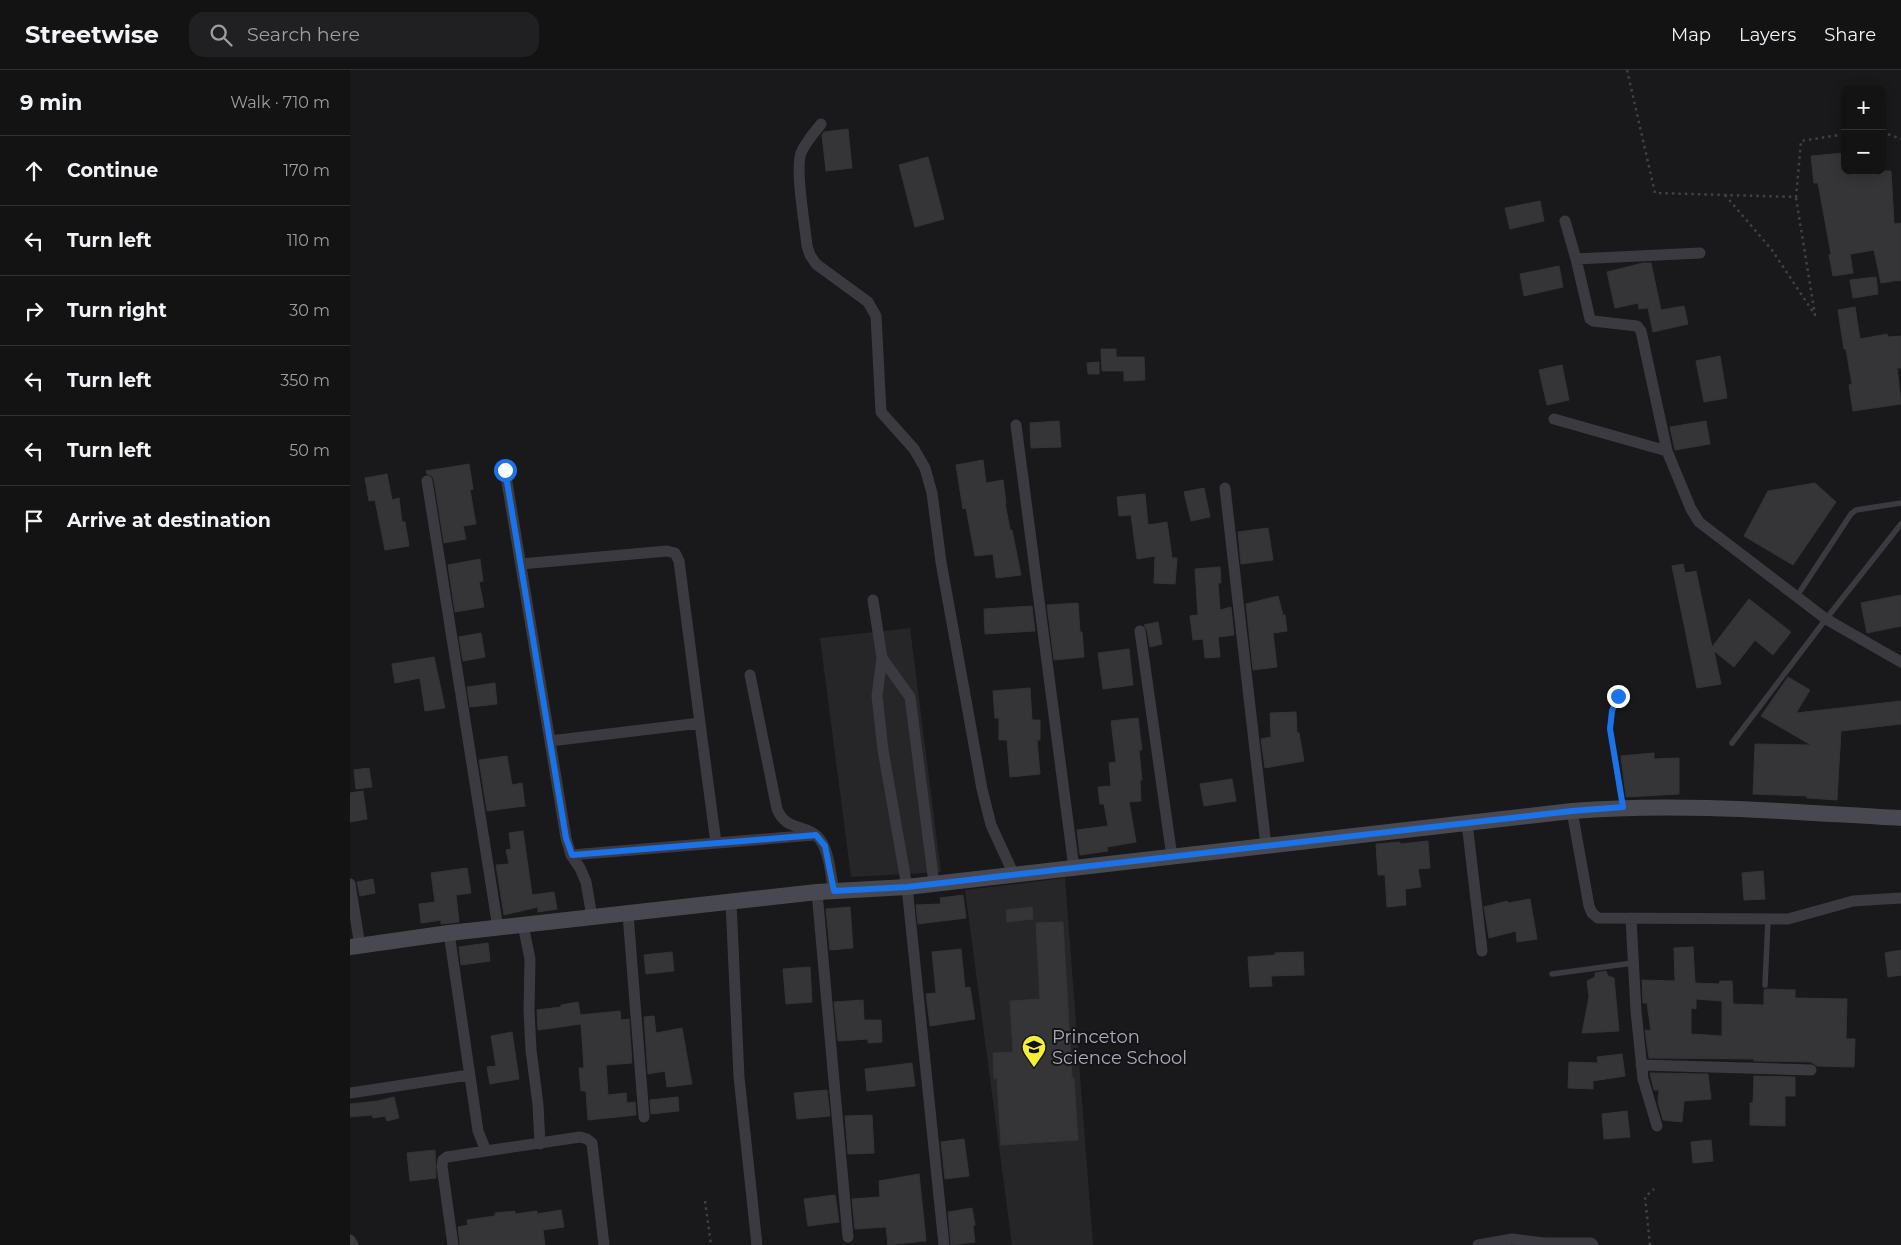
<!DOCTYPE html>
<html lang="en">
<head>
<meta charset="utf-8">
<style>
	:root { --surface:#131314; --page:#202022; --text:#f1f3f6; --muted:#9d9ea0; --line:#323234 }
	body { margin:0; font-family:Montserrat,sans-serif; background:var(--page); color:var(--text) }
	.controls { position:absolute; right:15px; top:15px; display:grid; overflow:hidden; border-radius:10px; box-shadow:0 2px 12px #0003 }
	.controls button { width:45px; height:45px; display:grid; place-items:center; padding:0; border:0; border-bottom:1px solid var(--line); background:var(--surface); color:var(--text); font:25px sans-serif }
	.stop { position:absolute; width:15px; height:15px; margin:-11px; border:4px solid #1a73e8; border-radius:50%; background:#fff }
	.stop.end { background:#1a73e8; border-color:#fff; box-shadow:0 1px 5px #0008 }
	.list { margin:0; padding:0; list-style:none }
	h2 { display:flex; justify-content:space-between; align-items:center; height:65px; margin:0; padding:0 20px; font-size:21px }
	h2 small { font-size:16px; font-weight:400; color:var(--muted) }
	.list li { display:grid; grid-template-columns:32px 1fr auto; gap:15px; align-items:center; box-sizing:border-box; height:70px; padding:0 20px; border-top:1px solid var(--line) }
	.list b { display:block; font-size:19px; white-space:nowrap }
	.list em { font-size:16px; font-style:normal; color:var(--muted) }
	.icon { flex:none; width:28px; height:28px; fill:none; stroke:currentColor; stroke-width:2; stroke-linecap:round; stroke-linejoin:round }
	.map { position:relative; flex:none; width:1551px; height:1175px; overflow:hidden }
	header { display:flex; align-items:center; gap:30px; box-sizing:border-box; height:70px; padding:0 25px; background:var(--surface); border-bottom:1px solid var(--line) }
	header strong { font-size:24px }
	nav { display:flex; gap:28px; margin-inline-start:auto; font-size:18px }
	.search { width:350px; height:45px; background:var(--page); display:flex; align-items:center; gap:12px; box-sizing:border-box; padding:0 18px; border-radius:15px; color:var(--muted); font-size:19px }
	main { display:flex }
	aside { flex:1; background:var(--surface) }
	.map>svg:first-child { display:block }
</style>
</head>
<body>
<header>
<strong>Streetwise</strong>
<div class="search"><svg class="icon" aria-label="search" viewBox="0 0 24 24"><circle cx="10" cy="10" r="6"/><path d="M15 15l6 6"/></svg>Search here</div>
<nav><a>Map</a><a>Layers</a><a>Share</a></nav>
</header>
<main>
<aside>
<h2>9 min<small>Walk · 710 m</small></h2>
<ul class="list">
<li><svg class="icon" aria-label="ahead" viewBox="0 0 24 24"><path d="M12 20V5M6 11l6-6 6 6"/></svg><div><b>Continue</b></div><em>170 m</em></li>
<li><svg class="icon" aria-label="left" viewBox="0 0 24 24"><path d="M17 20v-9H6M10 6l-5 5 5 5"/></svg><div><b>Turn left</b></div><em>110 m</em></li>
<li><svg class="icon" aria-label="right" viewBox="0 0 24 24"><path d="M7 20v-9h11M14 6l5 5-5 5"/></svg><div><b>Turn right</b></div><em>30 m</em></li>
<li><svg class="icon" aria-label="left" viewBox="0 0 24 24"><path d="M17 20v-9H6M10 6l-5 5 5 5"/></svg><div><b>Turn left</b></div><em>350 m</em></li>
<li><svg class="icon" aria-label="left" viewBox="0 0 24 24"><path d="M17 20v-9H6M10 6l-5 5 5 5"/></svg><div><b>Turn left</b></div><em>50 m</em></li>
<li><svg class="icon" aria-label="arrive" viewBox="0 0 24 24"><path d="M6 21V4h12l-3 4 3 4H6"/></svg><div><b>Arrive at destination</b></div></li>
</ul>
</aside>
<div class="map">
<svg width="1551" height="1175" viewBox="0 0 1551 1175">
	<rect width="100%" height="100%" fill="#19191b"/>
	<!-- built -->
	<path fill="#262528" d="M560,558L591,802L501,807L470,568Z
		M715,808L743,1175H662L615,820Z"/>
	<!-- building -->
	<path fill="#353437" stroke="#343337" fill-rule="evenodd" d="M498,59L502,98L476,101L472,65L474,62Z
		M1494,83L1495,101H1541L1544,154L1551,153V210L1531,213L1524,180L1500,184L1503,203L1483,206L1479,185L1481,184L1468,113H1464L1461,86Z
		M578,87L594,149L565,157L549,95Z
		M1190,131L1194,151L1160,159L1155,138Z
		M1293,193H1301L1311,240L1334,236L1338,254L1303,262L1298,238L1289,239L1288,233L1265,238L1257,202Z
		M1209,196L1213,217L1174,226L1170,204Z
		M1526,207L1528,224L1503,228L1500,210Z
		M1505,237L1510,269L1537,264L1538,267L1551,266V298H1547L1551,334L1503,341L1499,315L1502,314L1496,279H1494L1488,240Z
		M751,279H766V287H794L795,310L774,311V301H752Z
		M1370,286L1377,328L1354,332L1346,291Z
		M749,292V304H738L737,293Z
		M1212,295L1219,330L1197,335L1189,300Z
		M709,351L711,377L681,378L680,353Z
		M1356,351L1360,374L1325,380L1320,357Z
		M633,390L636,413L653,410L656,433H655L660,460H662L671,505L646,508L643,484L625,486L616,438L613,439L606,395Z
		M119,394L123,419L120,420L126,454L113,456L116,469L94,473L84,410L82,406L77,404L76,401Z
		M37,404L42,430L49,428L52,452H55L59,476L35,480L25,430L19,431L15,408Z
		M1465,413L1486,432L1443,495L1394,466L1418,421Z
		M854,418L860,447L841,451L834,422Z
		M795,424L798,455L817,452L822,488H827L825,514L804,513L805,486L787,489L781,445L769,446L767,427Z
		M918,458L923,490L891,494L888,462Z
		M130,489L133,511L129,512L134,537L105,542L98,495Z
		M1333,494L1335,503L1346,501L1362,577L1399,529L1441,562L1423,585L1405,570L1384,597L1364,581L1371,614L1347,618L1322,496Z
		M870,497L871,513H868L870,540L881,537L884,565L868,567L870,587L855,588L853,569L843,570L840,546L848,545L845,499Z
		M1551,525V556L1517,563L1511,533Z
		M928,526L933,545H935L937,561L923,563L927,597L903,600L896,534Z
		M728,533L730,562H732L734,587L704,590L697,535Z
		M682,536L685,561L635,564L634,539Z
		M808,552L812,574L800,577L797,560L794,555Z
		M131,563L135,587L113,591L109,567Z
		M779,579L783,615L753,619L748,583Z
		M84,587L95,638L75,641L70,608L45,613L42,594Z
		M1438,607L1460,620L1446,643L1551,631V654L1491,661L1487,730L1457,728V726L1403,724L1405,674L1461,675L1411,646Z
		M145,613L147,634L120,637L117,617Z
		M680,618L682,650H690V670H687L690,704L660,707L657,670H649V648H645L643,621Z
		M946,642L947,663H949L954,691L915,698L911,669L921,667L920,643Z
		M788,648L792,680H789L792,710H790L791,731L779,732L786,772L757,777L758,781L730,785L727,760L758,756L754,734H750L748,717L761,716L759,693L766,692L761,651Z
		M1304,683V689L1329,688V724L1276,727L1271,686Z
		M157,686L162,715L172,713L175,736L137,741L129,690Z
		M19,698L22,717L6,719L4,700Z
		M882,709L886,731L854,736L850,714Z
		M13,721L17,749L0,752V723Z
		M173,761L182,825L204,822L207,839L188,842V837L154,845L146,795L159,794L156,780L161,779L159,763Z
		M1078,771L1080,798L1068,799L1071,817L1055,819L1056,835L1037,837L1035,805H1028L1026,774L1050,772V774Z
		M117,798L121,823L106,825L109,852L91,854V850L71,853L69,834L85,832L81,803Z
		M1413,801L1415,829L1394,830L1392,803Z
		M23,809L25,823L10,826L7,812Z
		M613,825L616,848L568,854L566,835L591,834L590,828Z
		M1180,829L1187,869L1167,872L1166,861L1139,868L1134,837L1157,831L1158,833Z
		M500,837L503,878L480,880L476,839Z
		M682,837L683,849L657,852L656,840Z
		M713,852L722,1008H724L728,1070L651,1075L647,1008L644,1009L643,983L663,982L660,931L690,929L686,853Z
		M138,873L140,891L111,895L109,877Z
		M1343,877L1345,913L1369,914L1370,911H1382L1383,934L1414,935V920L1417,919L1445,920V928L1497,929L1496,969H1505L1504,997L1467,996L1461,992L1404,991V989L1299,988L1295,960L1301,961L1297,933H1293L1292,910L1325,911L1324,878ZM1346,929L1372,931V966L1341,964V938L1346,939Z
		M611,879L615,918L620,917L625,949L580,956L576,924L586,923L582,882Z
		M1551,880V905L1538,907L1535,883Z
		M322,882L324,901L296,904L294,885Z
		M953,882L954,905L921,906L922,916L900,917L898,887L925,885V883Z
		M460,897L462,932L436,934L433,899Z
		M1256,901L1258,906L1264,908L1269,961L1232,963L1239,927L1237,911L1245,907V903Z
		M513,930L514,950H531L532,972L518,973V969L488,971L484,932Z
		M228,932L231,949L230,945L270,941L271,950L279,949L282,993L256,995L258,1025L276,1023L277,1033L285,1032L286,1045L238,1050L236,1021H231L229,998H234L231,954L188,960L187,940L211,937V935Z
		M304,946L306,963L332,958L342,1014L317,1017L315,1001L298,1004L294,947Z
		M162,962L169,1009L140,1014L137,997L146,996L141,966Z
		M1272,984L1275,1006L1243,1011V1019L1218,1018L1219,992L1248,993L1247,987Z
		M562,993L565,1016L517,1021L515,999Z
		M1300,1003L1358,1004L1361,1029L1334,1031L1332,1052L1313,1050L1308,1032L1309,1020H1304Z
		M1404,1006L1445,1007V1026H1435V1056L1400,1055V1033H1403Z
		M477,1020L480,1046L447,1049L444,1023Z
		M44,1027L49,1048L37,1051L35,1046L23,1048L22,1045L0,1047V1034L28,1031Z
		M328,1027L329,1041L301,1044L300,1030Z
		M1277,1041L1280,1067L1254,1069L1252,1044Z
		M522,1045L524,1083L498,1084L495,1046Z
		M614,1069L619,1106L595,1109L591,1072Z
		M1361,1070L1363,1091L1343,1093L1341,1072Z
		M85,1080L86,1108L60,1111L57,1083Z
		M569,1104L576,1171L538,1175L536,1157L505,1159L502,1129L530,1127L529,1111Z
		M485,1125L489,1152L458,1156L454,1129Z
		M622,1138L625,1155L623,1156L625,1172L601,1175L598,1142Z
		M211,1140L214,1157L193,1160L195,1175H110L108,1157L118,1155L117,1150L145,1146V1143L165,1141V1144L187,1141V1144Z"/>
	<g fill="none" stroke-linecap="round" stroke-linejoin="round">
		<!-- path -->
		<path stroke="#404047" stroke-width="2.5" stroke-dasharray="2.5 4" stroke-linecap="butt" d="M1277,0L1305,123L1446,127L1451,71L1495,64
			M1532,62L1551,69
			M1375,125L1422,180L1465,245L1446,128
			M355,1131L361,1175
			M1300,1175L1295,1127L1304,1119"/>
		<!-- lane -->
		<path stroke="#3b3a40" stroke-width="5.5" d="M1447,526L1501,444L1506,440L1551,433
			M1268,626L1262,641L1260,659L1273,737
			M1382,673L1476,549L1551,454
			M1202,904L1283,893
			M1415,915L1418,850"/>
		<!-- street -->
		<path stroke="#3b3a40" stroke-width="11" d="M471,54C464,63 455,73 451,83C445,100 455,155 457,176L460,185L466,194L518,232L526,246L531,342L564,379L575,398L582,423L591,492L632,719L641,755L664,805
			M1215,151L1226,189L1240,249L1243,251L1287,256L1291,261L1317,381L1341,439L1349,452L1476,549L1551,592
			M1226,189L1350,183
			M1204,349L1317,381
			M666,355L724,798
			M155,400L216,768L221,785L230,798L236,812L242,847
			M77,411L148,858
			M875,418L916,776
			M171,494L317,481L325,483L329,491L350,653L200,671
			M523,530L532,588L527,626L533,680L557,817L594,1175
			M790,561L822,787
			M532,588L560,627L584,813
			M400,605L427,739C436,761 454,754 467,766C480,779 480,804 484,821
			M350,653L366,773
			M1222,741L1239,836L1242,843L1248,848L1438,849L1503,831L1551,828
			M1117,753L1132,881
			M221,785L464,765
			M0,814L10,876
			M467,822L498,1167
			M381,832L389,1007L407,1175
			M278,844L294,1047
			M1281,848L1286,941L1293,1009L1307,1056
			M173,855L180,889L179,940L181,980L188,1035L190,1074
			M99,863L128,1061L136,1081L230,1067L237,1069L242,1073L254,1175
			M1291,995L1461,1000
			M0,1023L119,1005
			M0,1170L3,1175
			M103,1175L92,1096L93,1090L97,1087L136,1081
			M1128,1175L1162,1169L1194,1173H1241L1243,1175"/>
		<!-- secondary -->
		<path stroke="#484850" stroke-width="16" d="M0,877L99,863L467,822L557,817L1222,741C1331,732 1441,742 1551,748"/>
	</g>
	<g fill="none" stroke-linecap="round" stroke-linejoin="round">
		<!-- route -->
		<path stroke="#1a73e8" stroke-width="6" d="M155,400L216,768L222,785L466,765L475,776L484,821L557,817L1222,741L1273,737L1260,659L1262,641L1268,626"/>
	</g>
	<!-- icons -->
	<defs>
		<symbol id="school-pin" viewBox="-11 -11 22 30"><path d="M0 17L-7.5 6A9.5 9.5 0 1 1 7.5 6Z" fill="#f4ee38" stroke="#141416"/><path d="M0-5L7-2L0 1L-7-2ZM-4 1L0 2.5L4 1V4Q0 6-4 4Z" fill="#111"/></symbol>
	</defs>
	<g fill-rule="evenodd">
		<use href="#school-pin" x="670" y="963" width="28" height="38"/>
	</g>
	<g text-anchor="middle" dominant-baseline="central" stroke-width="4" stroke-linejoin="round" paint-order="stroke">
		<!-- poi labels -->
		<g font-size="18" fill="#ababbb" stroke="#141416" text-anchor="start">
			<text x="702" y="967">Princeton<tspan x="702" dy="21">Science School</tspan></text>
		</g>
	</g>
</svg>
<div class="controls">
<button>+</button>
<button>−</button>
</div>
<div class="stop" style="left:155px;top:400px"></div>
<div class="stop end" style="left:1268px;top:626px"></div>
</div>
</main>
</body>
</html>
